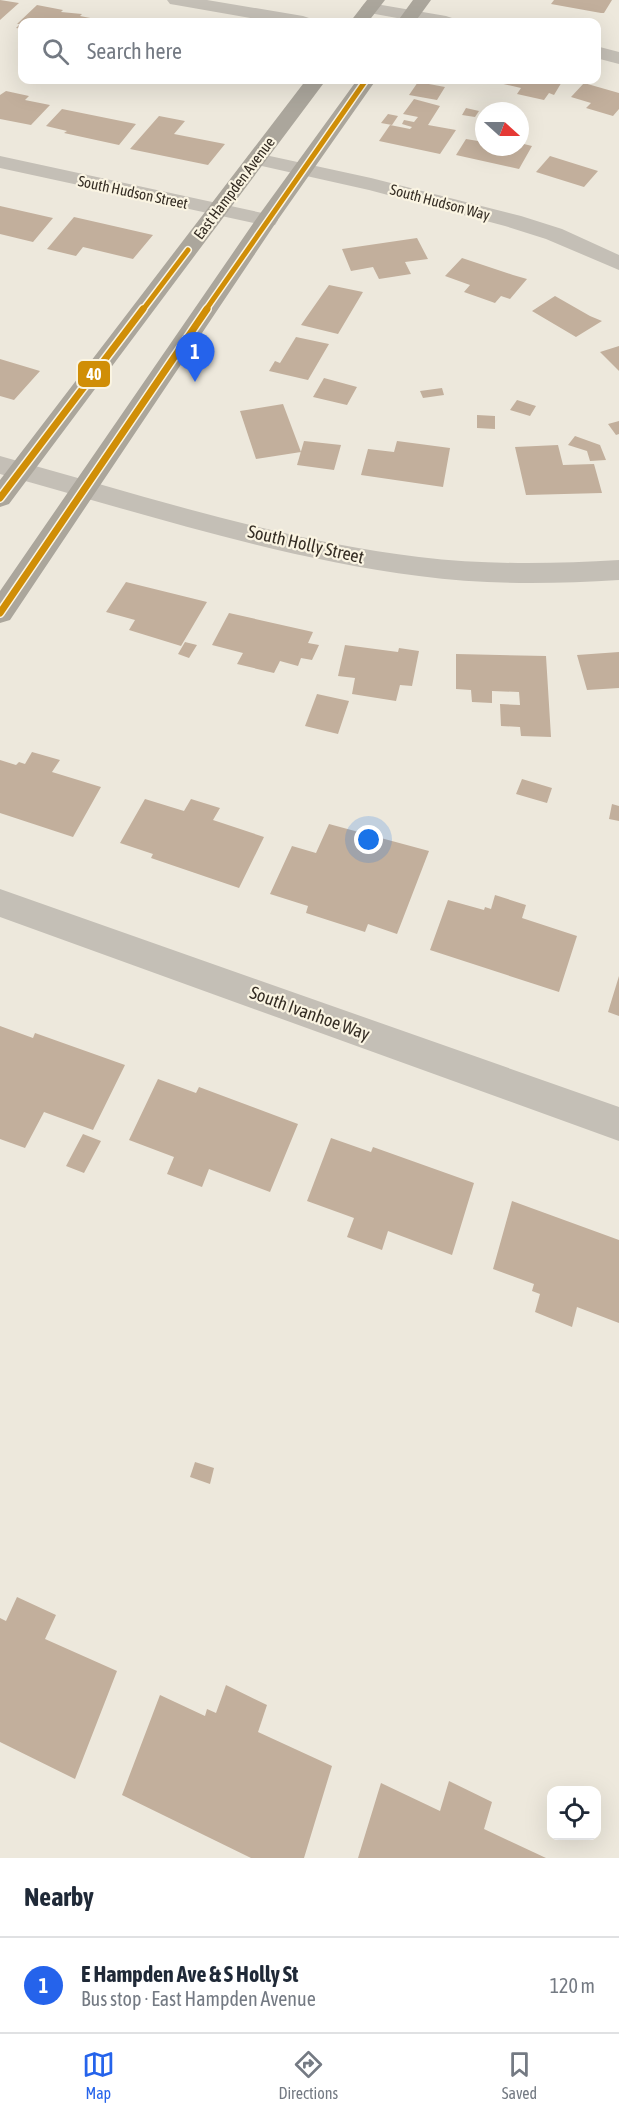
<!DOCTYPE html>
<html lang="en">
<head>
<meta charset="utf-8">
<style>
	:root { --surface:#fff; --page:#f6f6f7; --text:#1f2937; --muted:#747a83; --line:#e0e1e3; --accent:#2563eb }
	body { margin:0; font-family:"Asap Condensed",sans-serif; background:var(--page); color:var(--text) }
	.controls { position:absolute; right:18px; bottom:18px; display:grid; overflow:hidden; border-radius:12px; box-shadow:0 6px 24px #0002 }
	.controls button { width:54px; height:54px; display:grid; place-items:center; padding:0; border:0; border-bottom:2px solid var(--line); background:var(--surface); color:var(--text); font:30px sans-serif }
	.compass { position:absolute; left:475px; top:102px; width:54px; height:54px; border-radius:50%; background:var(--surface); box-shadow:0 6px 24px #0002; rotate:111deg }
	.you { position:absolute; left:369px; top:840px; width:21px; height:21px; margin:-15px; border:4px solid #fff; border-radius:50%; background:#1a73e8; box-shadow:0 0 0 9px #1a73e833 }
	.badge { display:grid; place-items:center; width:39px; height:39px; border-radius:50%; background:var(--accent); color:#fff; font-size:20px; font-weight:700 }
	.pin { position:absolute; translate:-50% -50px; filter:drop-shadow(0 2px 3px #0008) }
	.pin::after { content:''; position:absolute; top:32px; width:21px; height:18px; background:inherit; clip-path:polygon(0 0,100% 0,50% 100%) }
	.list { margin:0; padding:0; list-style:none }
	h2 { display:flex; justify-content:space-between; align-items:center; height:78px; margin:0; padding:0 24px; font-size:26px }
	h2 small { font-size:20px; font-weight:400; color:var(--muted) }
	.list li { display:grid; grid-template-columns:39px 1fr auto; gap:18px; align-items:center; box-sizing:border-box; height:96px; padding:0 24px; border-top:2px solid var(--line) }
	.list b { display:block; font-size:22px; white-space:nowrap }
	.list p { margin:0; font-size:20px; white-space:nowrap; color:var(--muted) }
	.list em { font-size:20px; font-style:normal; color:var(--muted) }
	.icon { flex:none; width:33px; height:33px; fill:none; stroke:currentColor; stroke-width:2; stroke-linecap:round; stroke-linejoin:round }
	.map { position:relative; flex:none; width:619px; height:1858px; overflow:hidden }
	.search { position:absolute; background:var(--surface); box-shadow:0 6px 24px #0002; left:18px; right:18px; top:18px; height:66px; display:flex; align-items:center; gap:15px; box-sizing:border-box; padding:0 21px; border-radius:12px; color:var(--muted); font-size:22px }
	.sheet { height:174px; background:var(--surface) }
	nav { display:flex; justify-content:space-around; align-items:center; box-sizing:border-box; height:84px; border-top:2px solid var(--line); background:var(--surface); font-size:16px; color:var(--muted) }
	nav a { display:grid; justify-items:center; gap:3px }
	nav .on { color:var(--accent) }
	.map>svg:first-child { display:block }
</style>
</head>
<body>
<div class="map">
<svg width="619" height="1858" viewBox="0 0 619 1858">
	<rect width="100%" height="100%" fill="#ede8dc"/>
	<!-- building -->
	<path fill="#c2af9c" d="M0,0L19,3L0,20Z
		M554,0H612L604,13H601L551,4Z
		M37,5L63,10L61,12L82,14L80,16L111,22H22V29L16,28L20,24H17Z
		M502,80H563L554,95L549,93L544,100L517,94L521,88L499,83Z
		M418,82L445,87L437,100L409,95Z
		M584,83L619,93V109L613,116L586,108L591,103L571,97Z
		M6,91L29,96L25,100L50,105L31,125L0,119V95Z
		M414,99L440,106L428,125L456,130L440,154L379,141L390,125L410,129L412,127L402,124L404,120L414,122L418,117L403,114Z
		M466,108L479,111L475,117L462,115Z
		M62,109L136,124L119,145L64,133L67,131L46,126Z
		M388,114L398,116L392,125L381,123Z
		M159,116L185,121L174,134L225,144L208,165L130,149Z
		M466,139L484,142V147H520V143L532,146L519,169L456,155Z
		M550,156L598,171L584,187L536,172Z
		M0,206L53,218L33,242L0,234Z
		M74,217L96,222L153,235L133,259L83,247L76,256L47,249Z
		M417,238L428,259L405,262L411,274L379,279L373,267L351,271L342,249Z
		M462,258L513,275L527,279L510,299L501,296L495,303L464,292L470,285L445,276Z
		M329,285L363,292L338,334L301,325Z
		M555,296L590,316L602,321L576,337L532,311Z
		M296,337L329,344L308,380L269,371L275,361L280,363Z
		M619,346V371L600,352Z
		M0,359L40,371L14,400L0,396Z
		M324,378L357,387L347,405L313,397Z
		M442,388L444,395L423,398L420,391Z
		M517,400L536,406L530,416L510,410Z
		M283,404L301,452L256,459L240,411Z
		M477,415L495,416V429L477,428Z
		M619,421V434L616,435L608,424Z
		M575,436L600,445L606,460L590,461L587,451L568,445Z
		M304,441L341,445L334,470L297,465Z
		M397,441L450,448L443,487L361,475L368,449L394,452Z
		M558,445L563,465L594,464L602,493L526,495L515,447Z
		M126,582L207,602L181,646L129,630L135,620L106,612Z
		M229,613L313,632L308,643L319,645L312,660L301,658L298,666L280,661L274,673L237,664L243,653L212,645Z
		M185,642L197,645L189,658L178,654Z
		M345,645L398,652L399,648L419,651L412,686L400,685L396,701L352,694L355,678L338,676Z
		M619,652V688L587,690L577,655Z
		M456,654L546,656L551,737L521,736L520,727L501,726L500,704L520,705L519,692L492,691V703L472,702L471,690L456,689Z
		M317,694L349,701L338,734L305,726Z
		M32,752L60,760L52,772L101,787L73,837L0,813V760L16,765L19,762L25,764Z
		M522,779L552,788L547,803L516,794Z
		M145,799L184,811L191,799L220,808L213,820L264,837L239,888L151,858L153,854L120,843Z
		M612,804L619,806V821L609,819Z
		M329,824L429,851L397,934L368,924L365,932L306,913L308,906L270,894L292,846L316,853Z
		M495,895L526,905L522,918L577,936L559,992L430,950L448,900L484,910L485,907L491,909Z
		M619,976V1016L608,1012Z
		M0,1026L33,1038L35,1033L125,1065L93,1130L44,1112L25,1148L0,1139Z
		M158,1079L196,1093L199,1087L298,1124L270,1192L209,1169L202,1187L167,1174L174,1157L129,1140Z
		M83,1134L101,1141L84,1173L66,1166Z
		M331,1138L371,1152L373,1147L474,1183L452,1255L388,1231L382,1250L347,1237L354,1218L307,1201Z
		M512,1201L619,1240V1323L577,1307L572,1327L535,1312L540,1294L532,1291L534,1284L493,1269Z
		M195,1462L214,1468L210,1484L190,1477Z
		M17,1597L56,1615L45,1639L117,1671L75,1779L0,1742V1618L6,1621Z
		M226,1685L267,1705L258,1732L332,1766L304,1858H251L122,1795L160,1695L205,1716L207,1709L216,1713Z
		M449,1781L492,1802L484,1829L546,1858H358L381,1783L440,1811Z"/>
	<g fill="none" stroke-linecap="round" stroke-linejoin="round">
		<!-- minor -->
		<path fill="#c4bfb6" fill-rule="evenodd" d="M167,0H207L303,16L309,18L312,22H274L176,5L170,4Z
			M370,3L446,16L452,18L455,22H419L364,12L361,8L364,4Z
			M596,46L619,52V64L596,58Z
			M256,153L371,178L521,216L562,229L619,255V270L546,239L505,226L369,190L249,163L246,159L249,155Z
			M0,156L267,214L275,215L278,220L275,225L267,226L0,168Z
			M0,456C138,494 277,540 419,557C486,565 552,564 619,560V580C552,584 486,585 419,576C277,558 138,512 0,474Z
			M0,889L619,1107V1141L0,917Z"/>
		<!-- highway -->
		<path fill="#aba69c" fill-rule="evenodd" d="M367,0H385L368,22H350Z
			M413,0H431L415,22H397Z
			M306,80H326L9,504L0,507V480Z
			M357,80H376L277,221L10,620L0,623V591L259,215Z"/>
		<defs>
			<path id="bus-1-far1" d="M142,311L188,250
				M205,311L366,80"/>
			<path id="bus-1" d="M0,498L143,309
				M0,613L207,309"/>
		</defs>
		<!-- bus-1-far1 casing -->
		<use href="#bus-1-far1" stroke="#faf4e2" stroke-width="8"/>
		<!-- bus-1 casing -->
		<use href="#bus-1" stroke="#faf4e2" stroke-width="10"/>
		<!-- bus-1-far1 -->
		<use href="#bus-1-far1" stroke="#d08e07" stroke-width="5"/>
		<!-- bus-1 -->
		<use href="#bus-1" stroke="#d08e07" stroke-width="7"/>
	</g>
	<g text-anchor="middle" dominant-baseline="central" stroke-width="4.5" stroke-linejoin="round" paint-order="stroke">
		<!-- far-street labels -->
		<g font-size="15" fill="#352d24" stroke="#faf4e2">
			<text transform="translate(234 188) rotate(-53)">East Hampden Avenue</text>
			<text transform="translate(133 192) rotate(12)">South Hudson Street</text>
			<text transform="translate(440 202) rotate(15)">South Hudson Way</text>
		</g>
		<!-- street labels -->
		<g font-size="18" fill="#352d24" stroke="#faf4e2">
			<text transform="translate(306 544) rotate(13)">South Holly Street</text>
			<text transform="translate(310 1013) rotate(20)">South Ivanhoe Way</text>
		</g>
	</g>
	<rect stroke="#faf4e2" stroke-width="2" x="77" y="360" width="34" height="28" rx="6" fill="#d08e07"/>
	<g font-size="16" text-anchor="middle" font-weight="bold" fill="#fff">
		<text x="94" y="380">40</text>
	</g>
</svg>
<div class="controls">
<button><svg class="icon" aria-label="locate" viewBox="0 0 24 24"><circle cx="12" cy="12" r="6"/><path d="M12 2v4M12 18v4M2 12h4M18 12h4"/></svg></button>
</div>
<svg class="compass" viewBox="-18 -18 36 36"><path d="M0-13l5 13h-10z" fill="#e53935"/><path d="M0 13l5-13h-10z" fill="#747a83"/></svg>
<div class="you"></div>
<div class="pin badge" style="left:195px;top:382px">1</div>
<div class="search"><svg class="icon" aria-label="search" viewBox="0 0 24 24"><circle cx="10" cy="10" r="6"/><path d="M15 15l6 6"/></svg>Search here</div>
</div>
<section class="sheet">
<h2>Nearby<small></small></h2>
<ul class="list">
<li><span class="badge">1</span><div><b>E Hampden Ave &amp; S Holly St</b><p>Bus stop · East Hampden Avenue</p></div><em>120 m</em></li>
</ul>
</section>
<nav>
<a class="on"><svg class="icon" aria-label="map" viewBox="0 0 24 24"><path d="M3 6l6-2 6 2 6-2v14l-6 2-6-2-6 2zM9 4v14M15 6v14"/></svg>Map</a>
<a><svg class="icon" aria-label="directions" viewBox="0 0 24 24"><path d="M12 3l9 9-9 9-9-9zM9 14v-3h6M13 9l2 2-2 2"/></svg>Directions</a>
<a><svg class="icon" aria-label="saved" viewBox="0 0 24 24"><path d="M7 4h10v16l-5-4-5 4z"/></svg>Saved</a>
</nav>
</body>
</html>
